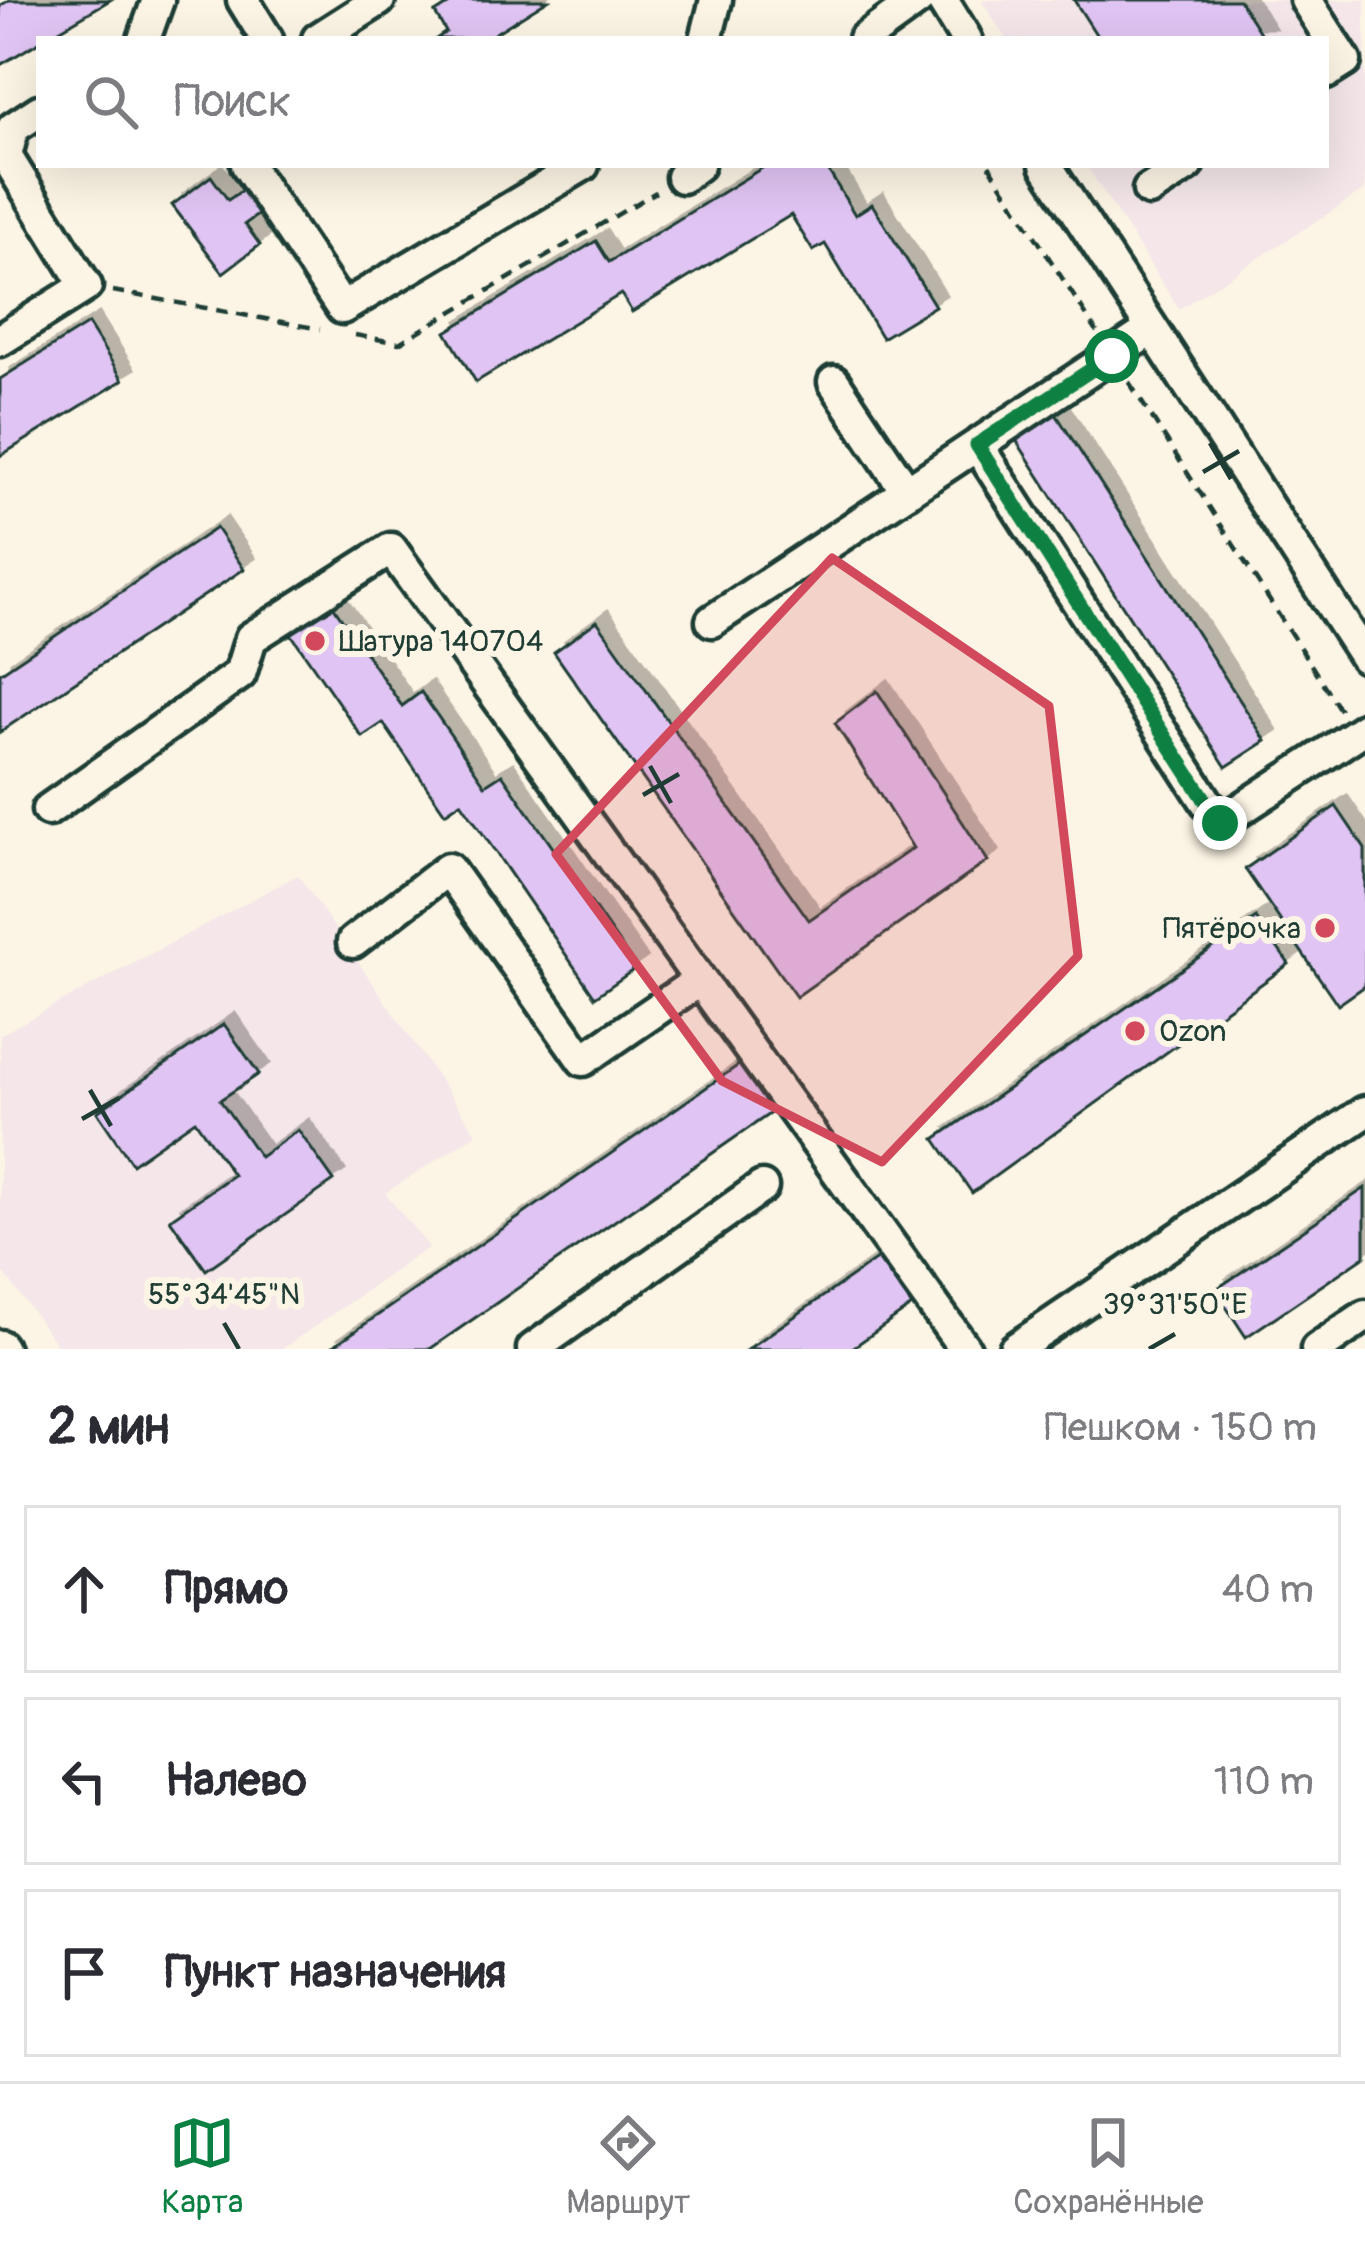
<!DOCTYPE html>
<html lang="ru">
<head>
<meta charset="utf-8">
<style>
	:root { --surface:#fff; --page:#f2f2f3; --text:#2b2b33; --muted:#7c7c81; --line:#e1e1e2; --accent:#0b8043 }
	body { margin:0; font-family:Pangolin,sans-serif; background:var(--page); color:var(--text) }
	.stop { position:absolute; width:36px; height:36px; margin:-27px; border:9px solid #0b8043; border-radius:50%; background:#fff }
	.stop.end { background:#0b8043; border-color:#fff; box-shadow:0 3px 12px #0008 }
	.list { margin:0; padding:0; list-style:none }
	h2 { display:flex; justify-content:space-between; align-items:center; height:156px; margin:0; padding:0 48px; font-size:51px }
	h2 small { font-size:39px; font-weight:400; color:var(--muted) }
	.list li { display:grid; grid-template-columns:78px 1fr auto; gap:36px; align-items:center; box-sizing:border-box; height:168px; margin:0 24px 24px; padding:0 24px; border:3px solid var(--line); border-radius:0px }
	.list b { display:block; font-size:45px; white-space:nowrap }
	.list em { font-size:39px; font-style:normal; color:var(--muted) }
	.icon { flex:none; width:66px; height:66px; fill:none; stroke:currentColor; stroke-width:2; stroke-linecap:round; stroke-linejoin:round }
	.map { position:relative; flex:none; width:1365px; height:1349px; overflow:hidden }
	.search { position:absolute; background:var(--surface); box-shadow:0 12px 48px #0002; left:36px; right:36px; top:36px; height:132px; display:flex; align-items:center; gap:30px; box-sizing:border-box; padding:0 42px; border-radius:0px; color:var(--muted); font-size:45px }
	.sheet { height:732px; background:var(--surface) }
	nav { display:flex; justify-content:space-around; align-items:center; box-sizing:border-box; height:168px; border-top:3px solid var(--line); background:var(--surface); font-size:33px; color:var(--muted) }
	nav a { display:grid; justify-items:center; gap:6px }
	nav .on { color:var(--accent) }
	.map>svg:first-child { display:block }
</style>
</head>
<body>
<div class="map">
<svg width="1365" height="1349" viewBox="0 0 1365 1349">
	<defs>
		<filter id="shadow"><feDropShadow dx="11" dy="-11" stdDeviation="0" flood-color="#0004"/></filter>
	</defs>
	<rect width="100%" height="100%" fill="#fcf5e5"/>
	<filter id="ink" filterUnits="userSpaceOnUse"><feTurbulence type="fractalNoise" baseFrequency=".00833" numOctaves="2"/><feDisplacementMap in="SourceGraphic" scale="24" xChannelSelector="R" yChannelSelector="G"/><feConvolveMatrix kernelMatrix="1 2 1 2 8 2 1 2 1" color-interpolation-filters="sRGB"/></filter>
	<g filter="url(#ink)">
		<!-- built -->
		<path fill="#f4e6e9" d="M981,0H1365V190L1179,309L1086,165H1326V39H1006Z
			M298,875L477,1134L385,1193L429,1247L282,1349H60L0,1268V1035Z"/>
		<!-- building -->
		<path fill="#e0c4f3" stroke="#1f3d34" stroke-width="3" filter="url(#shadow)" d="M9,0H110L0,65V6Z
			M456,0H548L486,39H436L446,32L435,13Z
			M1074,0H1239L1264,39H1099Z
			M767,165H825L855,215L872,204L935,306L882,338L825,244L813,251L791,215L632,312L621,294L476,382L446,332L596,241L609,262Z
			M211,176L228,200L244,189L262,212L245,224L260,245L223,273L172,205Z
			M88,324L123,380L0,456V379Z
			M1056,414L1266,741L1226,767L1016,440Z
			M216,528L244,569L0,732V673Z
			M331,603L402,706L421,692L485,785L502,774L636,968L595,997L461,802L445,813L383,723L362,737L289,631Z
			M597,621L809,920L913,848L835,723L877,691L988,861L796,997L554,652Z
			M1336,806L1365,849V986L1338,1005L1245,869Z
			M1256,918L1289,964L972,1193L935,1139Z
			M224,1024L259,1074L220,1100L260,1157L298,1130L334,1181L206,1270L170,1219L233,1175L195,1120L132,1164L97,1112Z
			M740,1064L772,1112L430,1349H329Z
			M1365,1188V1256L1246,1337L1215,1290Z
			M878,1258L912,1306L851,1349H748Z"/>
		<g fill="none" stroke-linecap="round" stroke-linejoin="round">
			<defs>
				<path id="minor" d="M243,0L267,39
					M942,0L966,39
					M1306,0L1345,61L1326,73
					M144,39L158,0
					M318,39L379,0
					M706,39L716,0
					M864,39L918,0
					M247,165L342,308L583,165
					M1046,165L1365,657
					M682,177L698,165
					M1149,190L1188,165
					M0,340L86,286L6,156L13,128L39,111
					M834,382L907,492
					M977,445L1220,823L1365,728
					M712,621L1152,329
					M48,810L240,674L251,638L391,549L700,980
					M353,942L448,869L583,1060L700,980L965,1349
					M0,1346L2,1349
					M533,1349L762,1187
					M1015,1349L1365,1112
					M1317,1349L1365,1316"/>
			</defs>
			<!-- minor casing -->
			<use href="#minor" stroke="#1f3d34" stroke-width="39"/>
			<!-- path -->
			<path stroke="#1f3d34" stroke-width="4.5" stroke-dasharray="12 9" stroke-linecap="butt" d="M989,165L1097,332
				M113,291L320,329
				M355,335L399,343L656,192
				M1129,382L1340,710"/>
			<!-- minor -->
			<use href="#minor" stroke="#fcf5e5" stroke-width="30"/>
		</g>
	</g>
	<g fill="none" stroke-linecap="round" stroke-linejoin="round" filter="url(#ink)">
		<!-- route -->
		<path stroke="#0b8043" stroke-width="15" d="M1112,356L977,445L1220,823"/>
	</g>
	<!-- marked area -->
	<path fill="#d1495b" fill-opacity="0.2" stroke="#d1495b" stroke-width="9" stroke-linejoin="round" d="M832,558L1049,706L1078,956L882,1162L722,1081L556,854Z"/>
	<!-- ticks -->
	<path fill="none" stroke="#1f3d34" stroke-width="4.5" d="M1210,443L1231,479M1203,472L1239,451M650,766L671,803M643,795L679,774M90,1090L111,1126M82,1119L119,1098M224,1323L239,1349M1149,1349L1175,1334"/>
	<!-- markers -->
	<g fill="#d1495b" stroke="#fcf5e5" stroke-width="4.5">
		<circle cx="315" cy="641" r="12"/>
		<circle cx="1325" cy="928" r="12"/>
		<circle cx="1135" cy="1031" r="12"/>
	</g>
	<g text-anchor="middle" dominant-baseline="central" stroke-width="12" stroke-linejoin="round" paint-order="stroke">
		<!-- poi labels -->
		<g font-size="30" fill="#1f3d34" stroke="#fcf5e5" text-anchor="start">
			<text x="339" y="641">Шатура 140704</text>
			<text x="1301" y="928" text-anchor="end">Пятёрочка</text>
			<text x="1159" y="1031">Ozon</text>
		</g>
	</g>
	<g font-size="30" text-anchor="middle" fill="#1f3d34" stroke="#fcf5e5" stroke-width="12" stroke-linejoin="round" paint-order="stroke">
		<text x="224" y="1304">55°34'45"N</text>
		<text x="1175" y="1314">39°31'50"E</text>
	</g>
</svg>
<div class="stop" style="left:1112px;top:356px"></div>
<div class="stop end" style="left:1220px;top:823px"></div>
<div class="search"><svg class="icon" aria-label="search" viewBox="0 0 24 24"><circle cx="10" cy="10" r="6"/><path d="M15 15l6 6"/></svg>Поиск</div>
</div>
<section class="sheet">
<h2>2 мин<small>Пешком · 150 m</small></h2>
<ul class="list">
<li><svg class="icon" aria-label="ahead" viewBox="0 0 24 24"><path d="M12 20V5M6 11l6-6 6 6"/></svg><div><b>Прямо</b></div><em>40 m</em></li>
<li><svg class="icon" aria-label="left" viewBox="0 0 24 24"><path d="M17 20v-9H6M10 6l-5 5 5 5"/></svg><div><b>Налево</b></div><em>110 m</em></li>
<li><svg class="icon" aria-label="arrive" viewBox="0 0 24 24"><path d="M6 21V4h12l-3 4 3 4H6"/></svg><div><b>Пункт назначения</b></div></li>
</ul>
</section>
<nav>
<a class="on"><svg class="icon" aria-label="map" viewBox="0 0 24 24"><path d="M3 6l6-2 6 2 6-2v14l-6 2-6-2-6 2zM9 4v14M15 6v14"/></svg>Карта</a>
<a><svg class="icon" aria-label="directions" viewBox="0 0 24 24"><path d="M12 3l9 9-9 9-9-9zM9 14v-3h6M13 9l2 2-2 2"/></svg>Маршрут</a>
<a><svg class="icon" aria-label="saved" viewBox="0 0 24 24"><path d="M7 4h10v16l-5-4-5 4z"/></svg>Сохранённые</a>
</nav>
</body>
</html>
